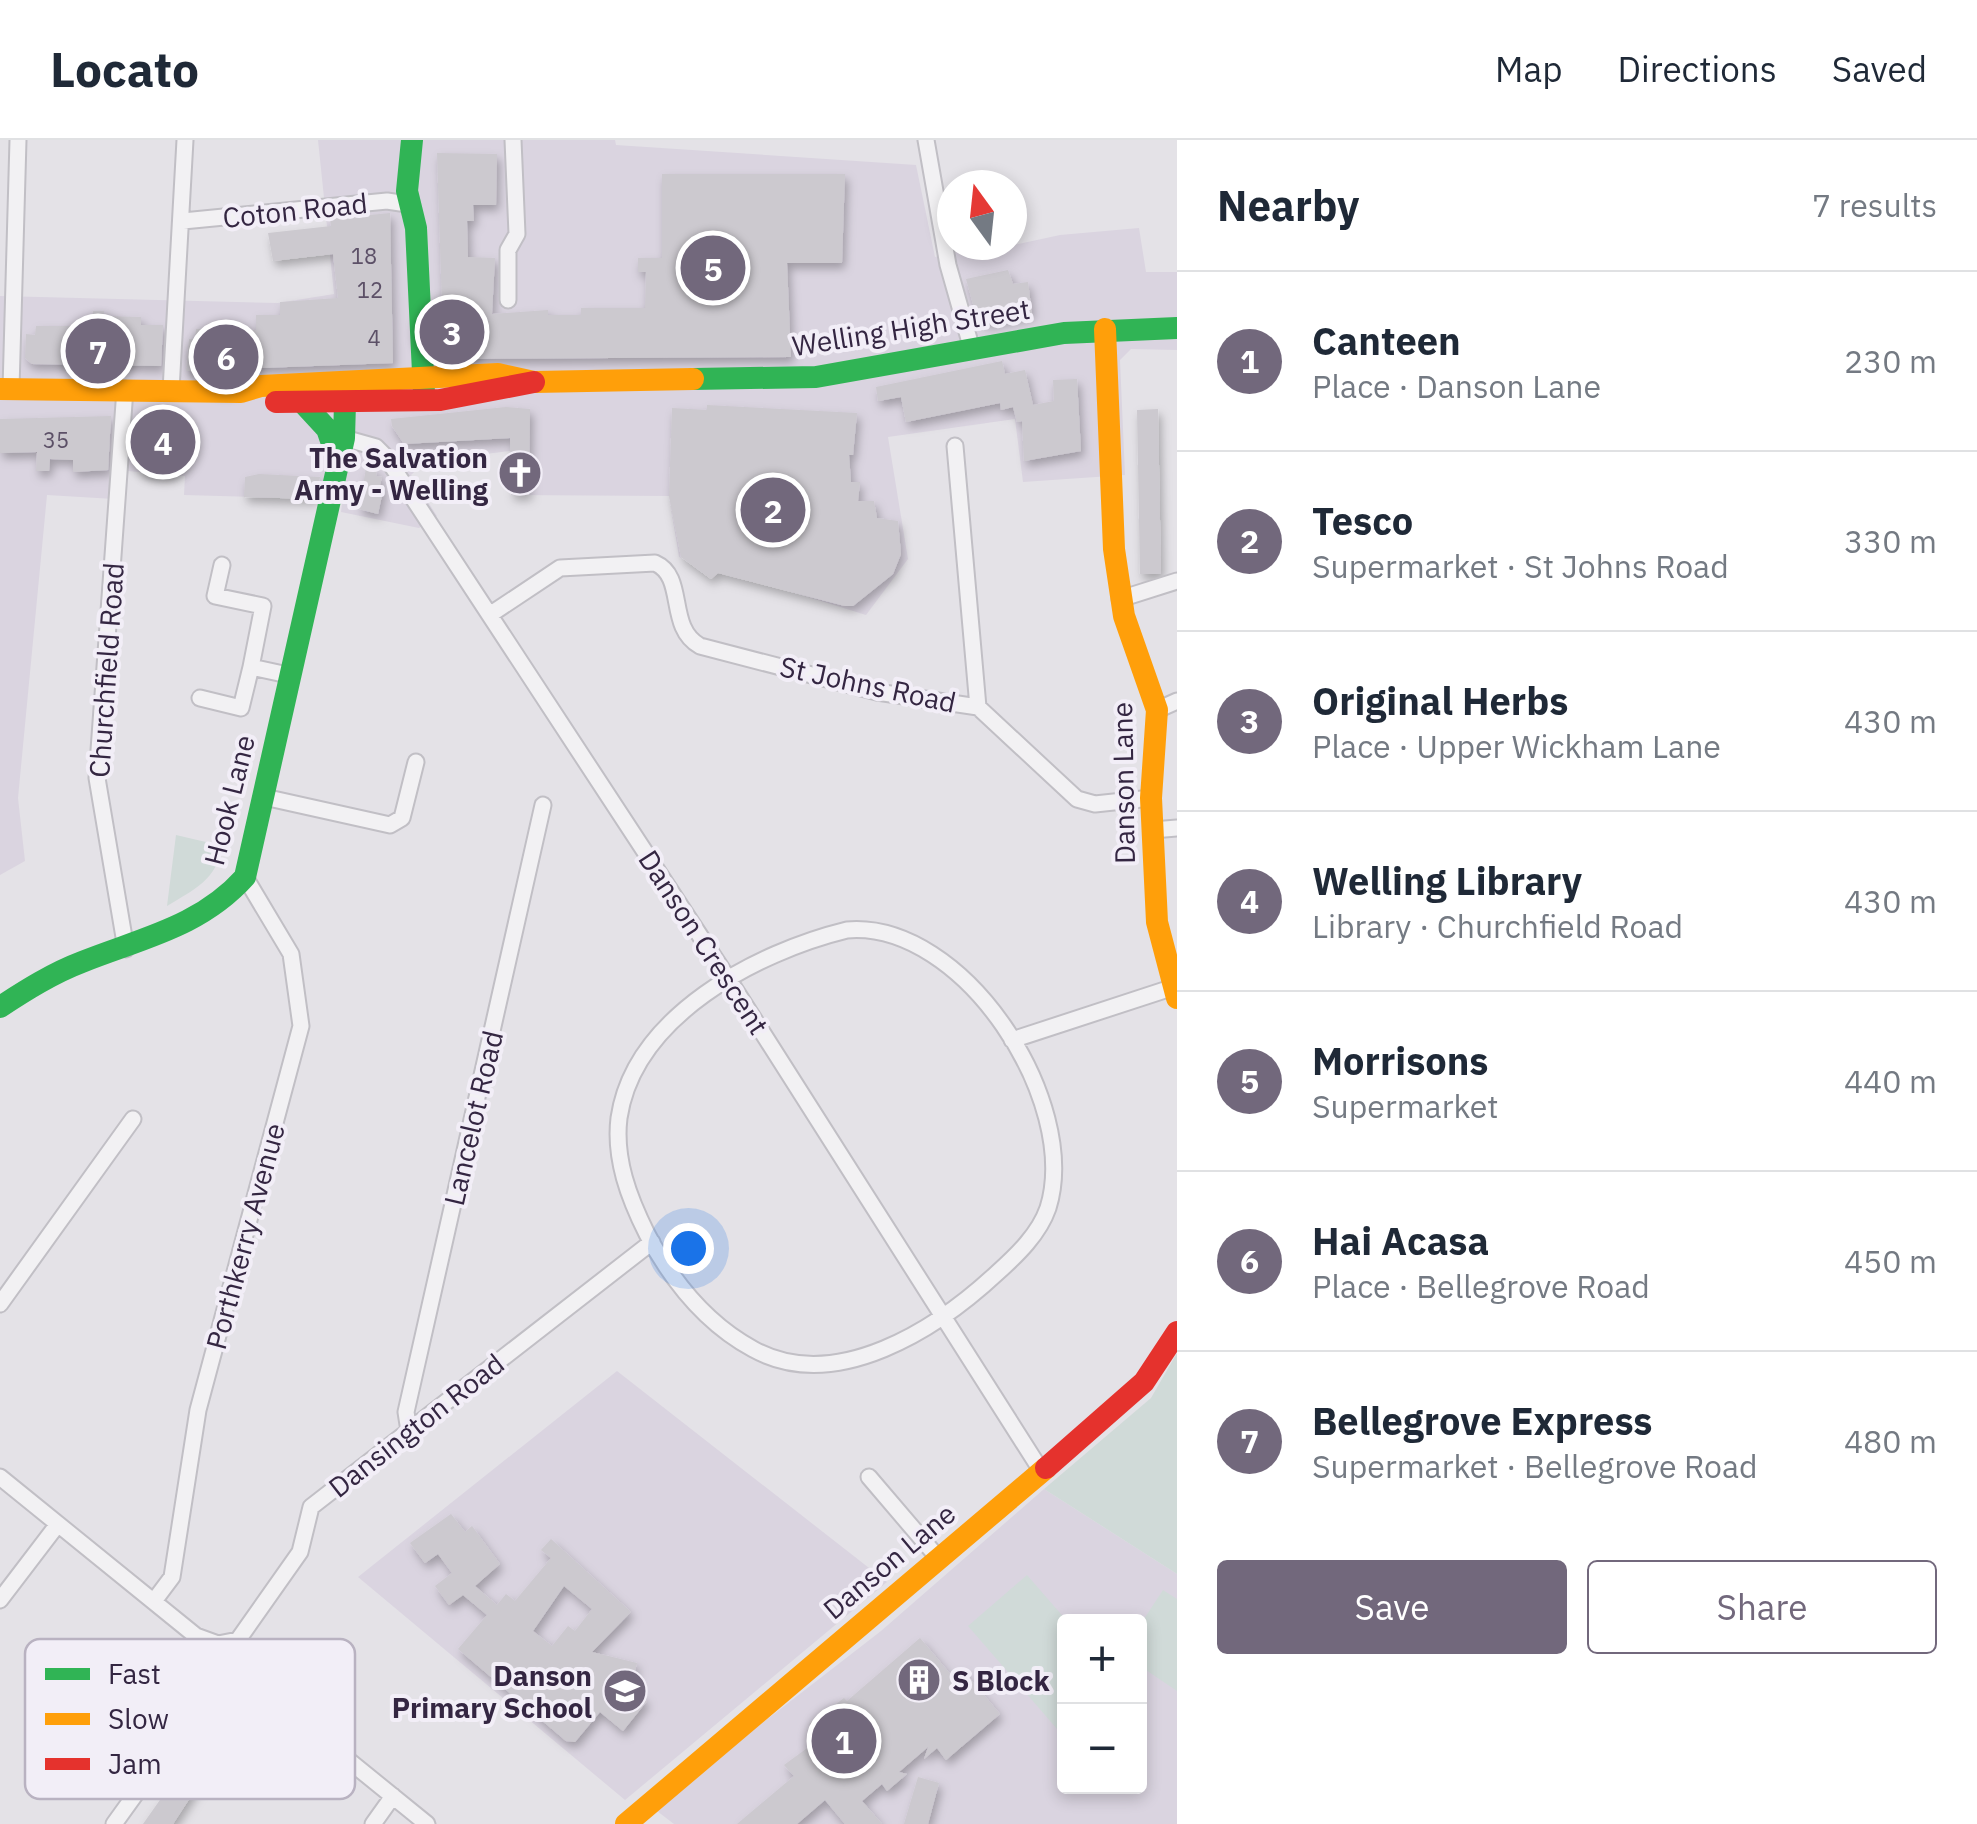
<!DOCTYPE html>
<html lang="en">
<head>
<meta charset="utf-8">
<style>
	:root { --surface:#fff; --page:#f6f6f7; --text:#1f2937; --muted:#747a83; --line:#e0e1e3; --accent:#72687c }
	body { margin:0; font-family:"IBM Plex Sans",sans-serif; background:var(--page); color:var(--text) }
	.controls { position:absolute; right:30px; bottom:30px; display:grid; overflow:hidden; border-radius:10px; box-shadow:0 5px 15px #0003 }
	.controls button { width:90px; height:90px; display:grid; place-items:center; padding:0; border:0; border-bottom:2px solid var(--line); background:var(--surface); color:var(--text); font:50px sans-serif }
	.compass { position:absolute; left:937px; top:30px; width:90px; height:90px; border-radius:50%; background:var(--surface); box-shadow:0 5px 15px #0003; rotate:345deg }
	.you { position:absolute; left:688px; top:1108px; width:35px; height:35px; margin:-25px; border:8px solid #fff; border-radius:50%; background:#1a73e8; box-shadow:0 0 0 15px #1a73e833 }
	.badge { display:grid; place-items:center; width:65px; height:65px; border-radius:50%; background:var(--accent); color:#fff; font-size:32px; font-weight:700 }
	.pin { position:absolute; translate:-50% -50%; border:5px solid #fff; box-shadow:0 2px 10px #0006 }
	.list { margin:0; padding:0; list-style:none }
	h2 { display:flex; justify-content:space-between; align-items:center; height:130px; margin:0; padding:0 40px; font-size:42px }
	h2 small { font-size:32px; font-weight:400; color:var(--muted) }
	.list li { display:grid; grid-template-columns:65px 1fr auto; gap:30px; align-items:center; box-sizing:border-box; height:180px; padding:0 40px; border-top:2px solid var(--line) }
	.list b { display:block; font-size:38px; white-space:nowrap }
	.list p { margin:0; font-size:32px; white-space:nowrap; color:var(--muted) }
	.list em { font-size:32px; font-style:normal; color:var(--muted) }
	.actions { display:flex; gap:20px; padding:30px 40px }
	.actions a { flex:1; padding:22px 0; border:2px solid var(--accent); border-radius:10px; text-align:center; font-size:35px; color:var(--accent) }
	.actions .main { background:var(--accent); color:#fff }
	.map { position:relative; flex:none; width:1177px; height:1684px; overflow:hidden }
	header { display:flex; align-items:center; gap:60px; box-sizing:border-box; height:140px; padding:0 50px; background:var(--surface); border-bottom:2px solid var(--line) }
	header strong { font-size:48px }
	nav { display:flex; gap:55px; margin-inline-start:auto; font-size:35px }
	main { display:flex }
	aside { flex:1; background:var(--surface) }
	.map>svg:first-child { display:block }
</style>
</head>
<body>
<header>
<strong>Locato</strong>
<nav><a>Map</a><a>Directions</a><a>Saved</a></nav>
</header>
<main>
<div class="map">
<svg width="1177" height="1684" viewBox="0 0 1177 1684">
	<defs>
		<filter id="shadow"><feDropShadow dx="3" dy="5.5" stdDeviation="5" flood-color="#0004"/></filter>
	</defs>
	<rect width="100%" height="100%" fill="#e4e2e7"/>
	<!-- built -->
	<path fill="#dad4e0" fill-rule="evenodd" d="M318,0H615L616,5L916,25L935,117L983,105L1004,107L1060,95L1139,88L1146,132H1177V210L1131,209L1120,220L1125,335L1023,342L1015,279L888,297L908,419L866,475L679,417L669,356L511,355V311L426,321L411,335L437,376L419,388L341,372L342,364L325,359L184,355L185,336L116,330L114,359L47,355L18,658L25,721L0,735V156L278,163L334,154Z
		M617,1231L887,1442L625,1660L358,1437Z
		M1044,1349L1177,1434V1684H674L657,1671L757,1587L881,1491ZM1064,1482H1140V1646H1064Z"/>
	<!-- green -->
	<path fill="#d0dad8" d="M176,695L223,706C216,740 195,749 167,766Z
		M1177,1213V1434L1044,1349L1151,1258Z
		M1027,1435L1067,1481L1064,1582L1057,1589L968,1486Z
		M1163,1450L1177,1459V1551L1140,1526V1485Z"/>
	<!-- building -->
	<path fill="#ccc9cf" fill-rule="evenodd" filter="url(#shadow)" d="M437,13L497,14L496,65H473L474,81H467L468,117L495,118L492,174L548,170V175H581V168H645L646,132H638V118H662V34H845L842,123H787L791,217L451,219L446,213L442,164Z
		M390,73L393,223L186,231L189,199H195L196,189L256,190V175H280V162L338,158L333,114L273,121L268,93L331,86L330,79Z
		M1008,130L1013,144L1028,142L1032,174L988,183L977,178L966,139Z
		M93,171H104V176L141,177V185H163L161,226L32,224L25,218L26,194L35,195L36,186H83V182H92Z
		M1002,221L1005,234L1025,230L1033,265L1054,261L1053,240L1077,239L1081,311L1024,321L1022,281L1017,282L1013,267L1001,270L1000,263L906,282L901,257L878,261L876,247Z
		M707,265L857,273L853,315H849L851,342H860L858,361H874L877,378L898,381L901,414L893,434L853,466H845L718,433L711,439L681,417L669,356L672,268L707,270Z
		M506,267L530,269L529,355H511L510,298L404,304L392,286L391,279Z
		M1158,269L1161,434H1140L1137,270Z
		M145,274L185,277L182,327L175,326L174,334L141,332Z
		M111,276L108,330L73,332V320L50,319L49,331H36L37,312L0,313V279Z
		M366,328L377,330L376,336L382,337L380,345L384,346L378,374L359,369Z
		M259,334L320,337L315,359L244,357L245,337Z
		M451,1374L465,1392L472,1386L500,1424L475,1446L497,1465L506,1454L515,1461L551,1418L541,1410L551,1399L631,1472L592,1512L637,1523L631,1548L647,1561L623,1591L600,1572L575,1602L566,1601L458,1509L487,1475L463,1455L449,1465L435,1446L452,1433L438,1414L425,1423L410,1403ZM564,1446L592,1469L575,1491L568,1486L552,1506L533,1491Z
		M920,1498L952,1536L961,1528L1000,1574L946,1620L937,1608L924,1619L928,1607L899,1632L907,1634L887,1651L882,1644L862,1661L882,1684H845L825,1660L797,1684H737L794,1636L784,1625L821,1598L809,1584L844,1558L847,1561Z
		M236,1568L238,1585L214,1588L229,1598L173,1684H143L224,1569Z
		M918,1637L939,1643L928,1684H904Z"/>
	<g fill="none" stroke-linecap="round" stroke-linejoin="round">
		<defs>
			<path id="street" d="M926,0L948,125L971,206
				M183,81L387,61L407,64
				M508,160V110L517,94L513,0
				M11,249L18,0
				M125,249L97,638L126,809
				M171,250L185,0
				M344,298L376,307L386,317L729,840L1042,1332
				M955,306L978,567
				M222,425L215,456L263,466L251,527L288,535
				M1120,459L1177,441
				M491,474L560,428L655,423C687,437 666,487 700,506L877,552L978,567L1077,659L1095,664L1151,658
				M200,558L241,568L251,527
				M1157,570L1177,561
				M264,657L390,685L402,678L416,622
				M1153,690L1177,688
				M847,790C963,780 1081,962 1048,1068C1039,1094 1017,1115 997,1133C938,1188 836,1255 753,1209C705,1183 672,1141 647,1094C629,1058 614,1019 619,978C634,876 757,812 847,790Z
				M1012,900L1174,847
				M0,1164L133,979
				M409,1291L406,1272L543,665
				M0,1337L196,1496L218,1504L238,1500L300,1412L311,1367L652,1102
				M869,1337L939,1419
				M0,1460L58,1384
				M154,1461L172,1437L198,1270L301,886L291,814L245,737
				M114,1684L211,1549L230,1540L252,1542L427,1684
				M373,1684L393,1656"/>
		</defs>
		<!-- street casing -->
		<use href="#street" stroke="#c1bfc5" stroke-width="19"/>
		<!-- street -->
		<use href="#street" stroke="#f2f1f3" stroke-width="15"/>
		<!-- fast -->
		<path stroke="#30b455" stroke-width="22" d="M412,0L407,51L416,88L424,253
			M693,239L816,237L1064,193L1177,188
			M303,263L327,289L338,321
			M0,867C26,850 53,833 82,822C142,798 200,787 245,737L344,298L345,263L332,257"/>
		<!-- slow -->
		<path stroke="#ff9f0a" stroke-width="22" d="M1105,189L1114,409L1124,476L1157,570L1151,658L1157,782L1177,858
			M0,249L241,252L261,246L498,234L534,242L693,239
			M626,1684L1046,1328"/>
		<!-- jam -->
		<path stroke="#e5322d" stroke-width="22" d="M276,262L440,260L534,242
			M1046,1328L1144,1242L1177,1192"/>
	</g>
	<!-- icons -->
	<defs>
		<symbol id="church-disc" viewBox="-11 -11 22 22"><circle r="9.5" fill="#72687c" stroke="#f2eef7"/><path d="M-1.2-6h2.4v3.5h3.3v2.4h-3.3V6h-2.4V-.1h-3.3v-2.4h3.3Z" fill="#fff"/></symbol>
		<symbol id="building-disc" viewBox="-11 -11 22 22"><circle r="9.5" fill="#72687c" stroke="#f2eef7"/><path d="M-4-6H4V6H1V3H-1V6H-4ZM-2.5-4.3h1.7v1.8h-1.7ZM.8-4.3h1.7v1.8H.8ZM-2.5-1h1.7V.8h-1.7ZM.8-1h1.7V.8H.8Z" fill="#fff"/></symbol>
		<symbol id="school-disc" viewBox="-11 -11 22 22"><circle r="9.5" fill="#72687c" stroke="#f2eef7"/><path d="M0-5L7-2L0 1L-7-2ZM-4 1L0 2.5L4 1V4Q0 6-4 4Z" fill="#fff"/></symbol>
	</defs>
	<g fill-rule="evenodd">
		<use href="#church-disc" x="495" y="308" width="50" height="50"/>
		<use href="#building-disc" x="894" y="1515" width="50" height="50"/>
		<use href="#school-disc" x="600" y="1526" width="50" height="50"/>
	</g>
	<g text-anchor="middle" dominant-baseline="central" stroke-width="8" stroke-linejoin="round" paint-order="stroke">
		<!-- number labels -->
		<g font-size="22" fill="#5c5067">
			<text x="364" y="115">18</text>
			<text x="370" y="149">12</text>
			<text x="374" y="197">4</text>
			<text x="56" y="299">35</text>
		</g>
		<!-- street labels -->
		<g font-size="28" fill="#342642" stroke="#f2eef7">
			<text transform="translate(295 70) rotate(-6)">Coton Road</text>
			<text transform="translate(911 187) rotate(-9)">Welling High Street</text>
			<text transform="translate(106 530) rotate(-86)">Churchfield Road</text>
			<text transform="translate(868 544) rotate(12)">St Johns Road</text>
			<text transform="translate(1123 643) rotate(-91)">Danson Lane</text>
			<text transform="translate(229 660) rotate(-76)">Hook Lane</text>
			<text transform="translate(704 802) rotate(57)">Danson Crescent</text>
			<text transform="translate(473 978) rotate(-77)">Lancelot Road</text>
			<text transform="translate(245 1096) rotate(-75)">Porthkerry Avenue</text>
			<text transform="translate(416 1285) rotate(-38)">Dansington Road</text>
			<text transform="translate(889 1421) rotate(-40)">Danson Lane</text>
		</g>
		<!-- poi labels -->
		<g font-size="28" font-weight="bold" fill="#342642" stroke="#f2eef7" text-anchor="end">
			<text x="488" y="317">The Salvation<tspan x="488" dy="32">Army - Welling</tspan></text>
			<text x="592" y="1535">Danson<tspan x="592" dy="32">Primary School</tspan></text>
			<text x="952" y="1540" text-anchor="start">S Block</text>
		</g>
	</g>
	<!-- legend -->
	<rect x="25" y="1499" width="330" height="160" rx="15" fill="#f2eef7" stroke="#b9b2c1" stroke-width="2.5"/>
	<rect x="45" y="1528" width="45" height="12" fill="#30b455"/>
	<rect x="45" y="1573" width="45" height="12" fill="#ff9f0a"/>
	<rect x="45" y="1618" width="45" height="12" fill="#e5322d"/>
	<g font-size="28" fill="#342642">
		<text x="108" y="1544">Fast</text>
		<text x="108" y="1589">Slow</text>
		<text x="108" y="1634">Jam</text>
	</g>
</svg>
<div class="controls">
<button>+</button>
<button>−</button>
</div>
<svg class="compass" viewBox="-18 -18 36 36"><path d="M0-13l5 13h-10z" fill="#e53935"/><path d="M0 13l5-13h-10z" fill="#747a83"/></svg>
<div class="you"></div>
<div class="pin badge" style="left:844px;top:1601px">1</div>
<div class="pin badge" style="left:773px;top:370px">2</div>
<div class="pin badge" style="left:452px;top:192px">3</div>
<div class="pin badge" style="left:163px;top:302px">4</div>
<div class="pin badge" style="left:713px;top:128px">5</div>
<div class="pin badge" style="left:226px;top:217px">6</div>
<div class="pin badge" style="left:98px;top:211px">7</div>
</div>
<aside>
<h2>Nearby<small>7 results</small></h2>
<ul class="list">
<li><span class="badge">1</span><div><b>Canteen</b><p>Place · Danson Lane</p></div><em>230 m</em></li>
<li><span class="badge">2</span><div><b>Tesco</b><p>Supermarket · St Johns Road</p></div><em>330 m</em></li>
<li><span class="badge">3</span><div><b>Original Herbs</b><p>Place · Upper Wickham Lane</p></div><em>430 m</em></li>
<li><span class="badge">4</span><div><b>Welling Library</b><p>Library · Churchfield Road</p></div><em>430 m</em></li>
<li><span class="badge">5</span><div><b>Morrisons</b><p>Supermarket</p></div><em>440 m</em></li>
<li><span class="badge">6</span><div><b>Hai Acasa</b><p>Place · Bellegrove Road</p></div><em>450 m</em></li>
<li><span class="badge">7</span><div><b>Bellegrove Express</b><p>Supermarket · Bellegrove Road</p></div><em>480 m</em></li>
</ul>
<div class="actions"><a class="main">Save</a><a>Share</a></div>
</aside>
</main>
</body>
</html>
